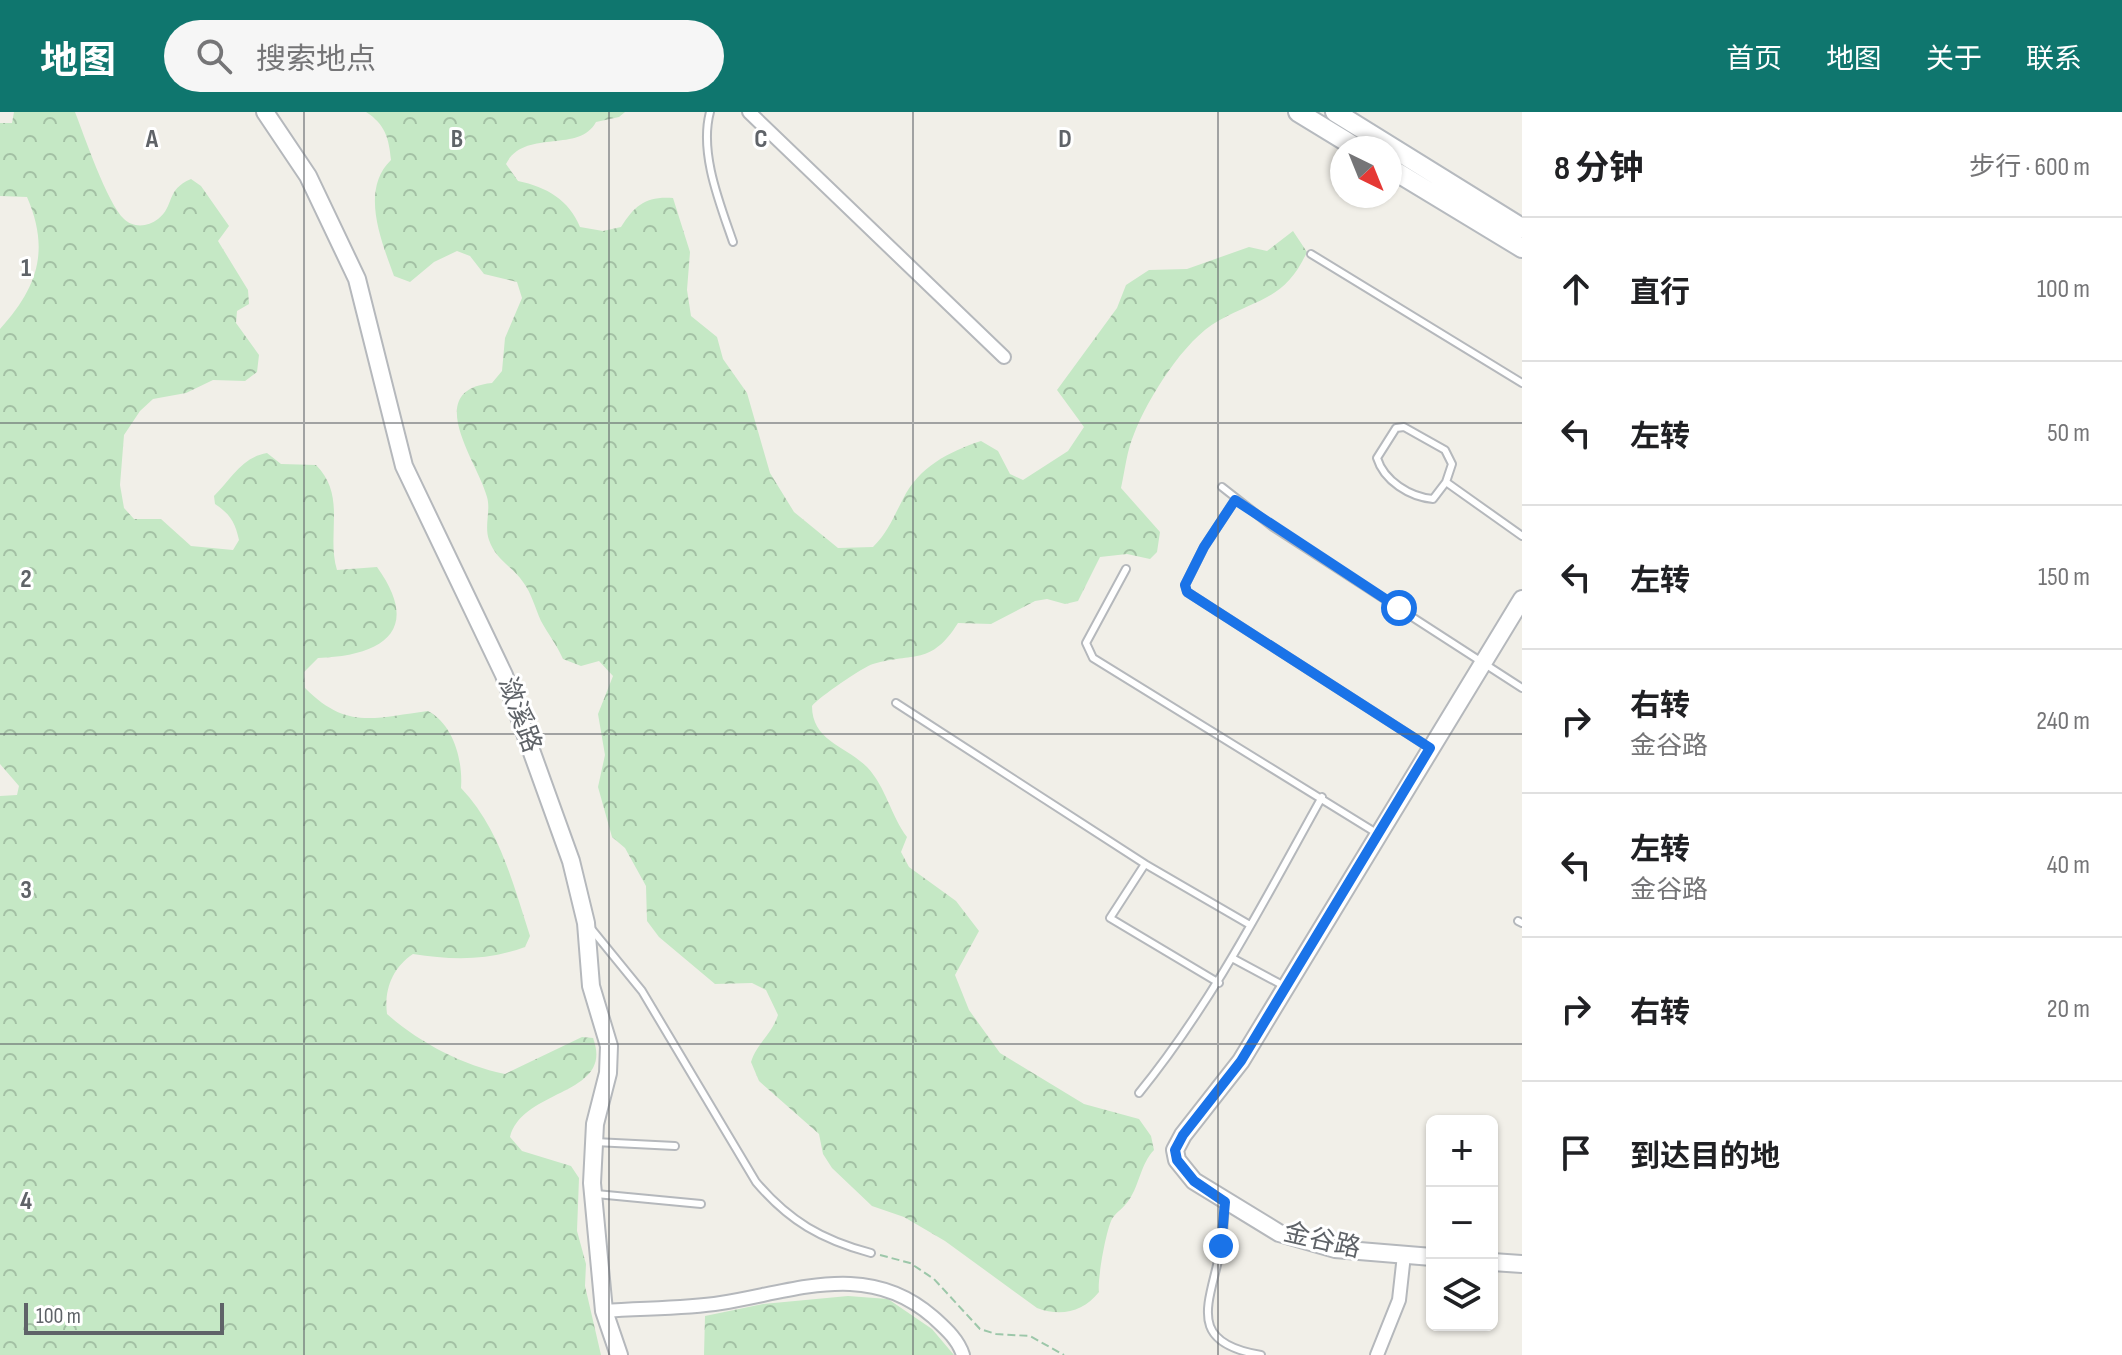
<!DOCTYPE html>
<html lang="zh">
<head>
<meta charset="utf-8">
<style>
	:root { --surface:#fff; --page:#f6f6f6; --text:#202124; --muted:#757577; --line:#e0e0e0; --accent:#0f766e }
	body { margin:0; font-family:"Sofia Sans Condensed","Noto Sans SC",sans-serif; background:var(--page); color:var(--text) }
	.controls { position:absolute; right:24px; bottom:24px; display:grid; overflow:hidden; border-radius:12px; box-shadow:0 2px 6px #0004 }
	.controls button { width:72px; height:72px; display:grid; place-items:center; padding:0; border:0; border-bottom:2px solid var(--line); background:var(--surface); color:var(--text); font:40px sans-serif }
	.compass { position:absolute; left:1330px; top:24px; width:72px; height:72px; border-radius:50%; background:var(--surface); box-shadow:0 2px 6px #0004; rotate:137deg }
	.scale { position:absolute; left:24px; bottom:20px; width:200px; box-sizing:border-box; padding-left:8px; border:4px solid #5f6368; border-top:0; font-size:22px; line-height:28px; white-space:nowrap; color:#5f6368; -webkit-text-stroke:6px #fff; paint-order:stroke }
	.stop { position:absolute; width:24px; height:24px; margin:-18px; border:6px solid #1a73e8; border-radius:50%; background:#fff }
	.stop.end { background:#1a73e8; border-color:#fff; box-shadow:0 2px 8px #0008 }
	.list { margin:0; padding:0; list-style:none }
	h2 { display:flex; justify-content:space-between; align-items:center; height:104px; margin:0; padding:0 32px; font-size:34px }
	h2 small { font-size:26px; font-weight:400; color:var(--muted) }
	.list li { display:grid; grid-template-columns:52px 1fr auto; gap:24px; align-items:center; box-sizing:border-box; height:144px; padding:0 32px; border-top:2px solid var(--line) }
	.list b { display:block; font-size:30px; white-space:nowrap }
	.list p { margin:0; font-size:26px; white-space:nowrap; color:var(--muted) }
	.list em { font-size:26px; font-style:normal; color:var(--muted) }
	.icon { flex:none; width:44px; height:44px; fill:none; stroke:currentColor; stroke-width:2; stroke-linecap:round; stroke-linejoin:round }
	.map { position:relative; flex:none; width:1522px; height:1243px; overflow:hidden }
	header { display:flex; align-items:center; gap:48px; box-sizing:border-box; height:112px; padding:0 40px; background:var(--accent); color:#fff }
	header strong { font-size:38px }
	nav { display:flex; gap:44px; margin-inline-start:auto; font-size:28px }
	.search { width:560px; height:72px; background:var(--page); display:flex; align-items:center; gap:20px; box-sizing:border-box; padding:0 28px; border-radius:44px; color:var(--muted); font-size:30px }
	main { display:flex }
	aside { flex:1; background:var(--surface) }
	.map>svg:first-child { display:block }
</style>
</head>
<body>
<header>
<strong>地图</strong>
<div class="search"><svg class="icon" aria-label="search" viewBox="0 0 24 24"><circle cx="10" cy="10" r="6"/><path d="M15 15l6 6"/></svg>搜索地点</div>
<nav><a>首页</a><a>地图</a><a>关于</a><a>联系</a></nav>
</header>
<main>
<div class="map">
<svg width="1522" height="1243" viewBox="0 0 1522 1243">
	<defs>
		<pattern id="forest-crowns" width="20" height="18" patternUnits="userSpaceOnUse" patternTransform="scale(2)"><rect width="20" height="18" fill="#c5e8c5"/><path d="M2 6a3 3 0 1 1 6 0M12 15a3 3 0 1 1 6 0" fill="none" stroke="#a3c0a4"/></pattern>
	</defs>
	<rect width="100%" height="100%" fill="#f1efe8"/>
	<!-- forest -->
	<path fill="url(#forest-crowns)" d="M14,0H75C84,23 107,91 124,107C133,116 148,115 158,107C175,94 165,78 191,67L201,74L229,114L218,129L248,178L249,192L237,199L236,211L259,243L257,260L245,269L213,268L186,281L153,287L140,299L124,323L120,373L124,396L134,407H161L191,434L233,438L239,428C235,410 230,402 215,392L214,384C231,367 242,345 267,341L281,352L316,353C347,384 326,422 337,458L377,455C423,519 382,544 318,546L304,560L305,576C347,618 373,606 428,599C454,613 463,649 461,676C500,717 513,772 530,824L525,835C487,849 452,848 413,842C392,856 384,878 387,902C420,931 462,953 505,962L582,925L593,926C615,984 523,976 510,1025L522,1039L571,1054L579,1066L577,1119L586,1152L585,1174L601,1243H0V684L17,683L19,674L0,652V217C38,175 50,138 27,85L0,84V11H12Z
		M366,0H625L619,5L596,10C579,42 524,16 506,52L518,69C547,75 569,88 580,115L603,119L621,115C635,93 646,84 673,86L690,140L687,178L691,204L717,225L723,247L747,281L770,361L794,400L838,436L873,435C888,420 893,406 903,387C919,355 948,340 981,329L998,339L1010,362L1023,368L1068,339L1084,315L1057,278L1117,196L1126,173L1149,158L1187,157L1249,135L1267,139L1293,119L1307,140C1285,188 1258,186 1218,209C1184,228 1148,286 1134,322C1127,338 1125,358 1121,376L1160,420L1157,440L1150,447L1127,442L1100,445L1078,489L1065,492L1047,487L1035,489L991,512L958,511C931,554 914,540 873,552C863,555 819,585 812,594C812,629 846,634 867,655C886,675 891,704 907,725L901,740L909,755L956,789L979,819L955,863L969,898L1000,941L1084,992L1139,1007L1151,1024L1154,1038C1140,1053 1140,1072 1129,1088C1124,1096 1116,1100 1112,1107C1106,1118 1097,1169 1099,1180C1083,1200 1061,1205 1037,1196L945,1129L904,1105L872,1094L832,1056L823,1042L819,1022L759,969L751,950C757,931 772,922 778,903L766,878L752,871L715,872L659,825L647,809L646,774L625,736L612,725L598,675L605,643L598,602L613,564L599,549L581,554L563,547C557,533 548,522 541,509C535,496 532,482 523,470C513,455 495,447 489,428C484,414 491,398 487,385C478,350 421,278 492,271L502,259L505,226L522,186L517,170L484,162L470,144L457,139L434,150L410,170L394,164C381,128 360,78 391,48C389,26 385,12 366,0Z
		M848,1184L888,1187L932,1217L954,1243H704L705,1204L763,1192Z"/>
	<g fill="none" stroke-linecap="round" stroke-linejoin="round">
		<defs>
			<path id="service" d="M710,0C699,41 720,92 733,130
				M1311,142L1522,271
				M1404,315L1445,338L1452,352L1446,370L1433,387C1410,385 1384,369 1377,346L1396,316Z
				M1446,370L1522,424
				M1222,375L1273,415L1522,576
				M1235,388L1204,435L1185,473L1187,480L1430,636
				M1126,457L1086,531L1093,546L1378,722
				M896,591L1145,752L1250,813
				M1145,752L1110,806L1219,871
				M1518,809L1522,811
				M589,814L642,879L756,1070C789,1109 822,1128 871,1141
				M1232,846L1286,875
				M1139,981C1213,890 1265,787 1322,685
				M595,1030L675,1034
				M596,1082L701,1092
				M1225,1090C1224,1104 1224,1119 1221,1134C1212,1188 1182,1230 1261,1243"/>
			<path id="minor" d="M749,0L1004,245
				M604,1199C642,1196 683,1197 721,1191C796,1179 868,1148 933,1205C945,1216 958,1227 963,1243
				M1377,1243L1399,1188L1404,1143"/>
			<path id="tertiary" d="M265,0L308,64L357,167L404,354L504,563L571,749L586,811L591,874L609,934L608,961L595,1012L592,1071L604,1199L619,1243
				M1432,1145L1335,1137L1279,1121L1194,1069L1177,1048L1175,1038L1183,1023L1241,949L1522,487
				M1492,1150L1522,1152"/>
			<path id="secondary" d="M1298,0L1357,36
				M1335,0L1522,116
				M1390,56L1522,136"/>
		</defs>
		<!-- service casing -->
		<use href="#service" stroke="#b5b8bc" stroke-width="10"/>
		<!-- minor casing -->
		<use href="#minor" stroke="#b5b8bc" stroke-width="16"/>
		<!-- tertiary casing -->
		<use href="#tertiary" stroke="#b5b8bc" stroke-width="20"/>
		<!-- secondary casing -->
		<use href="#secondary" stroke="#b6babf" stroke-width="22"/>
		<!-- path -->
		<path stroke="#9cc7a9" stroke-width="2" stroke-dasharray="8 4" stroke-linecap="butt" d="M880,1143L910,1151L934,1167L980,1217L996,1222L1030,1224L1064,1243"/>
		<!-- service -->
		<use href="#service" stroke="#fff" stroke-width="6"/>
		<!-- minor -->
		<use href="#minor" stroke="#fff" stroke-width="12"/>
		<!-- tertiary -->
		<use href="#tertiary" stroke="#fff" stroke-width="16"/>
		<!-- secondary -->
		<use href="#secondary" stroke="#fff" stroke-width="18"/>
	</g>
	<g fill="none" stroke-linecap="round" stroke-linejoin="round">
		<!-- route -->
		<path stroke="#1a73e8" stroke-width="10" d="M1221,1134L1225,1090L1194,1069L1177,1048L1175,1038L1183,1023L1241,949L1430,636L1187,480L1185,473L1204,435L1235,388L1399,496"/>
	</g>
	<!-- grid -->
	<path fill="none" stroke="#5f6368" stroke-width="2" stroke-opacity="0.55" d="M304,0V1243M609,0V1243M913,0V1243M1218,0V1243M0,311H1522M0,622H1522M0,932H1522"/>
	<g text-anchor="middle" dominant-baseline="central" stroke-width="6" stroke-linejoin="round" paint-order="stroke">
		<!-- street labels -->
		<g font-size="26" fill="#5f6368" stroke="#fff">
			<text transform="translate(519 603) rotate(70)">潋溪路</text>
			<text transform="translate(1322 1129) rotate(13)">金谷路</text>
		</g>
	</g>
	<g font-size="26" text-anchor="middle" font-weight="bold" fill="#5f6368" stroke="#fff" stroke-width="6" stroke-linejoin="round" paint-order="stroke">
		<text x="152" y="35">A</text>
		<text x="457" y="35">B</text>
		<text x="761" y="35">C</text>
		<text x="1065" y="35">D</text>
		<text x="26" y="164">1</text>
		<text x="26" y="475">2</text>
		<text x="26" y="786">3</text>
		<text x="26" y="1097">4</text>
	</g>
</svg>
<div class="controls">
<button>+</button>
<button>−</button>
<button><svg class="icon" aria-label="layers" viewBox="0 0 24 24"><path d="M12 4l9 5-9 5-9-5zM3 14l9 5 9-5"/></svg></button>
</div>
<svg class="compass" viewBox="-18 -18 36 36"><path d="M0-13l5 13h-10z" fill="#e53935"/><path d="M0 13l5-13h-10z" fill="#757577"/></svg>
<div class="scale">100 m</div>
<div class="stop" style="left:1399px;top:496px"></div>
<div class="stop end" style="left:1221px;top:1134px"></div>
</div>
<aside>
<h2>8 分钟<small>步行 · 600 m</small></h2>
<ul class="list">
<li><svg class="icon" aria-label="ahead" viewBox="0 0 24 24"><path d="M12 20V5M6 11l6-6 6 6"/></svg><div><b>直行</b></div><em>100 m</em></li>
<li><svg class="icon" aria-label="left" viewBox="0 0 24 24"><path d="M17 20v-9H6M10 6l-5 5 5 5"/></svg><div><b>左转</b></div><em>50 m</em></li>
<li><svg class="icon" aria-label="left" viewBox="0 0 24 24"><path d="M17 20v-9H6M10 6l-5 5 5 5"/></svg><div><b>左转</b></div><em>150 m</em></li>
<li><svg class="icon" aria-label="right" viewBox="0 0 24 24"><path d="M7 20v-9h11M14 6l5 5-5 5"/></svg><div><b>右转</b><p>金谷路</p></div><em>240 m</em></li>
<li><svg class="icon" aria-label="left" viewBox="0 0 24 24"><path d="M17 20v-9H6M10 6l-5 5 5 5"/></svg><div><b>左转</b><p>金谷路</p></div><em>40 m</em></li>
<li><svg class="icon" aria-label="right" viewBox="0 0 24 24"><path d="M7 20v-9h11M14 6l5 5-5 5"/></svg><div><b>右转</b></div><em>20 m</em></li>
<li><svg class="icon" aria-label="arrive" viewBox="0 0 24 24"><path d="M6 21V4h12l-3 4 3 4H6"/></svg><div><b>到达目的地</b></div></li>
</ul>
</aside>
</main>
</body>
</html>
